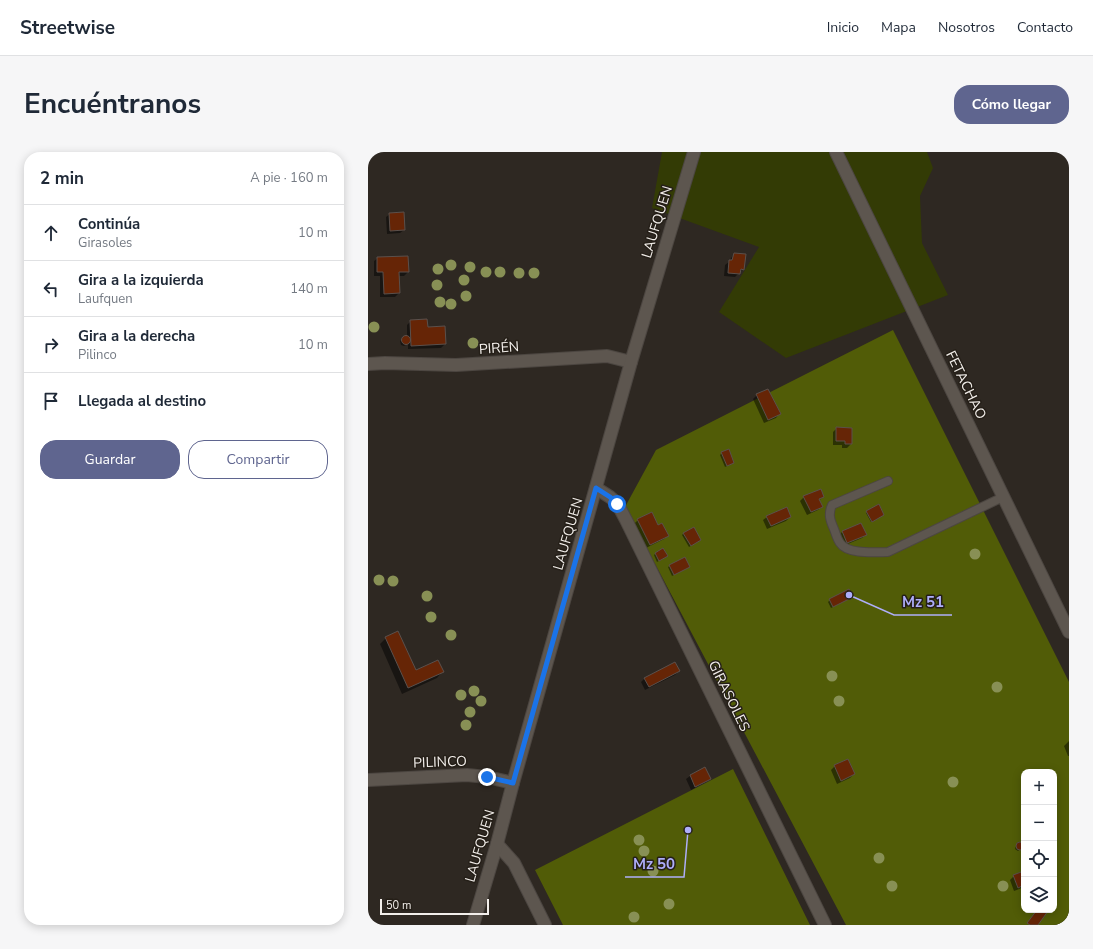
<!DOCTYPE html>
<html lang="es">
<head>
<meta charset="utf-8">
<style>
	:root { --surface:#fff; --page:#f6f6f7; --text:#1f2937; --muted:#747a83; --line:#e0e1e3; --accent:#5f658f }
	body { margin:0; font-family:"Nunito Sans",sans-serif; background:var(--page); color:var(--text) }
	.controls { position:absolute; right:12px; bottom:12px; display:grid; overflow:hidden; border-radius:8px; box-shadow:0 2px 10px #0003 }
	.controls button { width:36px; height:36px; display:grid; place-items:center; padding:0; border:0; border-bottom:1px solid var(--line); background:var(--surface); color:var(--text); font:20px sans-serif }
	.scale { position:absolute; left:12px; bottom:10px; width:109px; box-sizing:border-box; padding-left:4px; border:2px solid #f3efeb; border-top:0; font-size:11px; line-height:14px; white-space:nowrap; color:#f3efeb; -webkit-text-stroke:3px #251f18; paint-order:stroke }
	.stop { position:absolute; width:12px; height:12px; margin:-9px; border:3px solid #1a73e8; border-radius:50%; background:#fff }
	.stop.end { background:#1a73e8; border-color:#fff; box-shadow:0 1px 4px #0008 }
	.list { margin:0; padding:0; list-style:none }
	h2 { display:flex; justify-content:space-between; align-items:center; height:52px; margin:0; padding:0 16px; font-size:17px }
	h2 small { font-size:13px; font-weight:400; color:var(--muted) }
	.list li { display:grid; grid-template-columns:26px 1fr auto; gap:12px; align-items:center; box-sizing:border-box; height:56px; padding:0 16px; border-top:1px solid var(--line) }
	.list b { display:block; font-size:15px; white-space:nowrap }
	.list p { margin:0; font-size:13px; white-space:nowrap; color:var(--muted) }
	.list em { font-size:13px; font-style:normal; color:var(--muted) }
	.actions { display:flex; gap:8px; padding:12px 16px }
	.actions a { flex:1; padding:9px 0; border:1px solid var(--accent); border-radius:16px; text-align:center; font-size:14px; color:var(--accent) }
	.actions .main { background:var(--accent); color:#fff }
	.icon { flex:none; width:22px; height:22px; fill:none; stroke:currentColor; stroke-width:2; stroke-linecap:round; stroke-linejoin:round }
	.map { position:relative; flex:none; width:701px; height:773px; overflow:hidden; border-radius:16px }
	header { display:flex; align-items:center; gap:24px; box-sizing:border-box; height:56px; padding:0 20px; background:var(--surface); border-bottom:1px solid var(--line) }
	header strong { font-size:19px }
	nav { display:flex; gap:22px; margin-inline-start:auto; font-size:14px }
	.intro { display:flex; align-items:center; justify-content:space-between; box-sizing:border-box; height:96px; padding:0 24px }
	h1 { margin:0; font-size:28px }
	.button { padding:10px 18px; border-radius:16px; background:var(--accent); color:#fff; font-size:14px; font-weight:700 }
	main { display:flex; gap:24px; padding:0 24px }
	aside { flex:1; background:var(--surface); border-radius:16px; box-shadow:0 2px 10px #0003 }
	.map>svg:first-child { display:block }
</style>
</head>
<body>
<header>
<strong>Streetwise</strong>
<nav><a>Inicio</a><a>Mapa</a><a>Nosotros</a><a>Contacto</a></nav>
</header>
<div class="intro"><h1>Encuéntranos</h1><a class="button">Cómo llegar</a></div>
<main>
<aside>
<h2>2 min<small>A pie · 160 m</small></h2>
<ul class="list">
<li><svg class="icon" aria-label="ahead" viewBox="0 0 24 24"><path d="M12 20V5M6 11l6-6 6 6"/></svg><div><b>Continúa</b><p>Girasoles</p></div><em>10 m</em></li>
<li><svg class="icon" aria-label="left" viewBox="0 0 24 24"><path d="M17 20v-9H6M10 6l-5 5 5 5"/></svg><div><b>Gira a la izquierda</b><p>Laufquen</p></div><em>140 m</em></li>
<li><svg class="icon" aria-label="right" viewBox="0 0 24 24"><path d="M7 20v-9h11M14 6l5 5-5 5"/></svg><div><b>Gira a la derecha</b><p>Pilinco</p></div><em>10 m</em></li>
<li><svg class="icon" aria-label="arrive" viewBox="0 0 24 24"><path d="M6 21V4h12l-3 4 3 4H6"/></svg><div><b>Llegada al destino</b></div></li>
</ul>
<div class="actions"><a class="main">Guardar</a><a>Compartir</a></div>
</aside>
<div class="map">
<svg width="701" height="773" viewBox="0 0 701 773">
	<rect width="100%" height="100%" fill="#2e2822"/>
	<!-- green -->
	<path fill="#333b05" d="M294,0H559L565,16L552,44L554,91L580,143L418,206L351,160L391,95L284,56Z"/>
	<!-- forest -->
	<path fill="#515c07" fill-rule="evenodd" d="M525,178L701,530V773H478L257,355L288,298ZM656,620H686V758H656Z
		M365,617L442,773H195L167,718Z"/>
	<!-- shadow -->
	<path fill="#0007" d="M22,62L36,78L32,81L19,82L18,65Z
		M367,102L375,117L367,125L356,124L357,113L362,109L363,106Z
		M10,106L40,120L36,124H30L31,141L27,145H12V124H6V109Z
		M43,169L59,176L77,192L73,196L40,197V192L36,194L33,193L32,189L37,185L39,184V173Z
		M389,243L411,262L408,266L396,271L385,247Z
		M469,276L483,292L479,296H474V293H465V280Z
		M354,301L363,312L357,315L352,303Z
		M455,344L451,349L454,355L450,358L439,363L432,349L436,345Z
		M499,360L515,363L503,370L498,361Z
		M399,365H422L418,369L399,377L395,368Z
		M270,368L300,383L296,387L278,396L266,372Z
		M474,380L498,383L494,386L475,394L471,384Z
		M316,381L330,389L321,395L314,383Z
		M287,402L299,404L289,410L286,403Z
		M302,414L319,416L304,424L300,415Z
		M484,445L463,456L460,450L462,448Z
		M18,486L47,520H74L69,526L34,542L12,492Z
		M311,519L307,523L277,538L273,530L276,527Z
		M701,589V604H700L696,594Z
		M467,614L486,622L482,626L469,632L463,618Z
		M337,616L342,627L338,630L323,638L318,627L322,624Z
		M651,691L654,692L655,695L650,699L647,697L648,694Z
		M656,720V735L646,739L642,728L646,724Z"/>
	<!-- building -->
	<path fill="#662506" stroke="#5a504c" d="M36,60L37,78L22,79L21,61Z
		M366,101L378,102L376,118L373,117L372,122L360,121L361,108H364Z
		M40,104L41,120H31L32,141L16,142L15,120H9V105Z
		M59,167L60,175L77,174L78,192L43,194L42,168Z
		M33.5 188a4.5 4.5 0 1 1 9 0a4.5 4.5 0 1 1-9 0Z
		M400,237L413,262L400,268L388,242Z
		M468,275L484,276V292H477V289H468Z
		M361,297L366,311L359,314L353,300Z
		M453,337L456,345L451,347L455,355L443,360L435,344Z
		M511,352L516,363L504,370L498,359Z
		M419,355L423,365L403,374L398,364Z
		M284,360L290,373L294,371L301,384L282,393L269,367Z
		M493,371L499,383L479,391L474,379Z
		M326,375L333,388L323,394L315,381Z
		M295,396L300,404L291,409L287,401Z
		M317,405L322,415L306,423L301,413Z
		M481,437L485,445L465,455L461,447Z
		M30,479L48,518L70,508L76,520L40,536L17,485Z
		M307,510L312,519L281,535L276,526Z
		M480,607L487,622L473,629L466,613Z
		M337,615L343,627L327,635L322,623Z
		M648 694a4 4 0 1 1 8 0a4 4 0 1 1-8 0Z
		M656,719V733L650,736L645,723Z
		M669,758H678L680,759L670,773H662L659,771Z"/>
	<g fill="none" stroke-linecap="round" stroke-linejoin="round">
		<defs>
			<path id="lane" d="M520,329L464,353C460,362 462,368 466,377C468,382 469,387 472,391C480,403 508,400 520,400L635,345"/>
			<path id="street" d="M468,0L701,480
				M0,212L17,211L88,213L239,204L263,210
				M228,336L242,345L249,351L258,368L457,773
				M0,628L99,623L119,625L145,631
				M129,692L146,711L177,773"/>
			<path id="secondary" d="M105,773L129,692L145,631L263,210L326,0"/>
		</defs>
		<!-- lane casing -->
		<use href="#lane" stroke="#4c4641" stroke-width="10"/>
		<!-- street casing -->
		<use href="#street" stroke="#4c4641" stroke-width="14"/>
		<!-- secondary casing -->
		<use href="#secondary" stroke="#4c4641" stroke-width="14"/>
		<!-- lane -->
		<use href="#lane" stroke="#5d564f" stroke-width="8"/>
		<!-- street -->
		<use href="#street" stroke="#5d564f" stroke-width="12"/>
		<!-- secondary -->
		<use href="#secondary" stroke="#5d564f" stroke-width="12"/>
	</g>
	<!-- trees -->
	<g fill="#889055">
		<circle cx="83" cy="113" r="5.5"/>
		<circle cx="102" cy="115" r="5.5"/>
		<circle cx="70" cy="117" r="5.5"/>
		<circle cx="118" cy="120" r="5.5"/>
		<circle cx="132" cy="120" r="5.5"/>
		<circle cx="151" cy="121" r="5.5"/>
		<circle cx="166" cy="121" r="5.5"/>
		<circle cx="96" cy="128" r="5.5"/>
		<circle cx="69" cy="133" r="5.5"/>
		<circle cx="98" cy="144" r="5.5"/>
		<circle cx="72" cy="150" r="5.5"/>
		<circle cx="83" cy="152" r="5.5"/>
		<circle cx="6" cy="175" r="5.5"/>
		<circle cx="105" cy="191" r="5.5"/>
		<circle cx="607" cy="402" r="5.5"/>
		<circle cx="11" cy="428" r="5.5"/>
		<circle cx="25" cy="429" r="5.5"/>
		<circle cx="59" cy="444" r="5.5"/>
		<circle cx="63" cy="465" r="5.5"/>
		<circle cx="83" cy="483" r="5.5"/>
		<circle cx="464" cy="524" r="5.5"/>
		<circle cx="629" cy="535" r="5.5"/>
		<circle cx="106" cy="539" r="5.5"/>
		<circle cx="93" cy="543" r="5.5"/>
		<circle cx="113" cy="549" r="5.5"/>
		<circle cx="471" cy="549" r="5.5"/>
		<circle cx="102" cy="560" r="5.5"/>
		<circle cx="98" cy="573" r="5.5"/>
		<circle cx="585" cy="630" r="5.5"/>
		<circle cx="271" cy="688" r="5.5"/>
		<circle cx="276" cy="699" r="5.5"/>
		<circle cx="511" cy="706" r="5.5"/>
		<circle cx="285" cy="719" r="5.5"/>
		<circle cx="524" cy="734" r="5.5"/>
		<circle cx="635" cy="734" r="5.5"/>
		<circle cx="301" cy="752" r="5.5"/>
		<circle cx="266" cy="765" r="5.5"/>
	</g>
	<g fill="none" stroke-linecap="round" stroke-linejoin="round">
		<!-- route -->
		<path stroke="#1a73e8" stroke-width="5" d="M119,625L145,631L228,336L242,345L249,352"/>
	</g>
	<g text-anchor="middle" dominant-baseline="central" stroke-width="3" stroke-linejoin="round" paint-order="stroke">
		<!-- street labels -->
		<g font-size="14" fill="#f3efeb" stroke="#251f18">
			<text transform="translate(289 70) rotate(-73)">LAUFQUEN</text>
			<text transform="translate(131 196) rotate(-4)">PIRÉN</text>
			<text transform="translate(598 233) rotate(64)">FETACHAO</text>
			<text transform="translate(200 382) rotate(-74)">LAUFQUEN</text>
			<text transform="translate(361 544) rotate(64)">GIRASOLES</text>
			<text transform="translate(72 610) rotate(-2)">PILINCO</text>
			<text transform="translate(112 694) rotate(-74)">LAUFQUEN</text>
		</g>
	</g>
	<!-- callouts -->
	<path fill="none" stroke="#aeaefa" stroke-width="1.5" d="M481 443L526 463H584M320 678L316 725H257"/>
	<g fill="#aeaefa" stroke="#251f18" stroke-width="1.5">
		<circle cx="481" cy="443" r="4"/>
		<circle cx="320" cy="678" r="4"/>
	</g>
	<g font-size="15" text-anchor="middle" font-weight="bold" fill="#aeaefa" stroke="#251f18" stroke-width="3" stroke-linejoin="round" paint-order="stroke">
		<text x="555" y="455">Mz 51</text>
		<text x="286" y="717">Mz 50</text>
	</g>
</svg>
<div class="controls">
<button>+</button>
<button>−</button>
<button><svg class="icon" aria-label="locate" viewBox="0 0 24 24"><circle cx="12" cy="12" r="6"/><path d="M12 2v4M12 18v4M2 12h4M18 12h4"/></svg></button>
<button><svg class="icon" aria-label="layers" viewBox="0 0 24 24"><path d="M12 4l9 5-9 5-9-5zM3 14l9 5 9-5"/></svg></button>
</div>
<div class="scale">50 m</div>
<div class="stop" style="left:249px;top:352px"></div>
<div class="stop end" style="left:119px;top:625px"></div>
</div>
</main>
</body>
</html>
